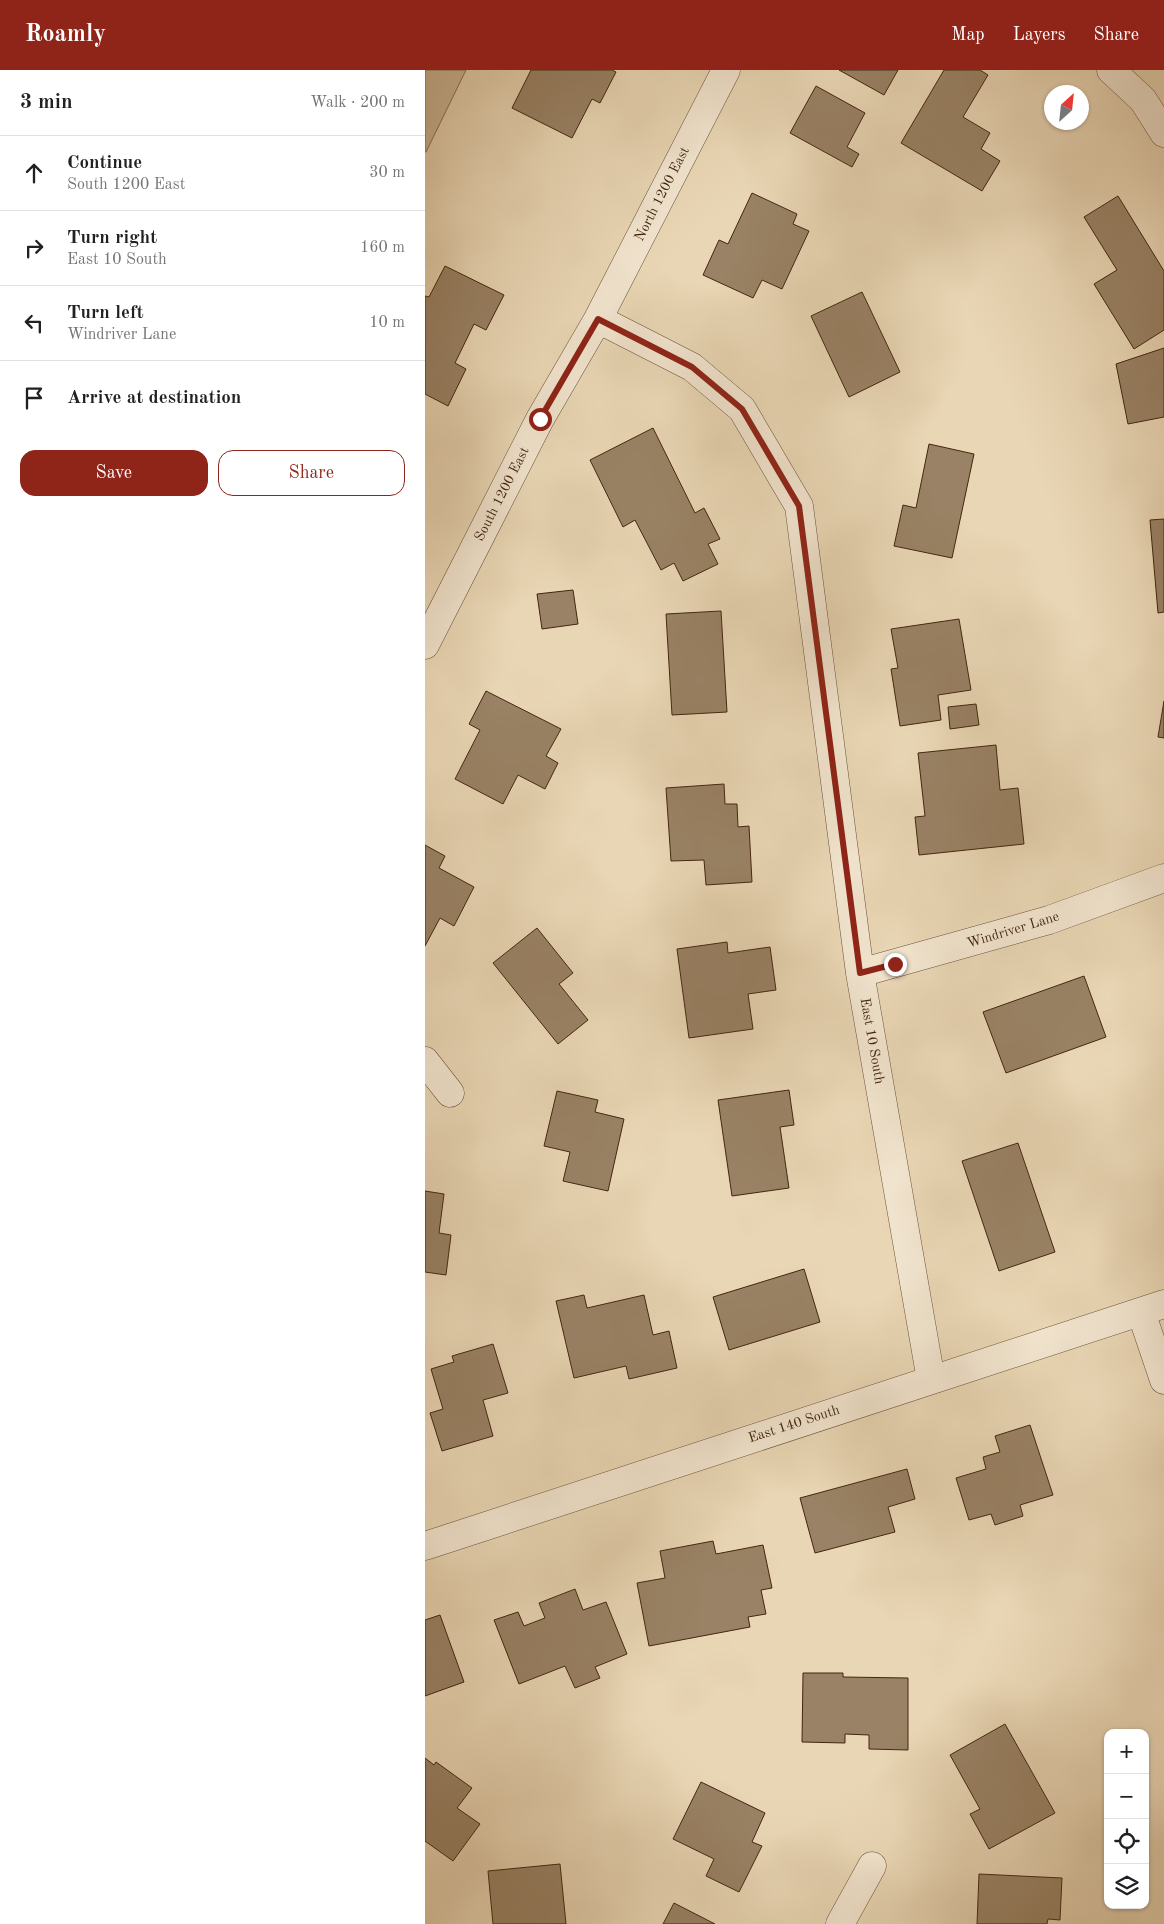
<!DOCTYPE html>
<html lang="en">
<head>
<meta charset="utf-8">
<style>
	:root { --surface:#fff; --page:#f2f2f2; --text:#202124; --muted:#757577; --line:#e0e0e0; --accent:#8f2418 }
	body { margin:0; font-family:"Old Standard TT",serif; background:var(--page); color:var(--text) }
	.controls { position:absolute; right:15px; bottom:15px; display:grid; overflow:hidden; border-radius:10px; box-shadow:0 1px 4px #0004 }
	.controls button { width:45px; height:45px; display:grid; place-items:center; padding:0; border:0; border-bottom:1px solid var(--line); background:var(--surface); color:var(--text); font:25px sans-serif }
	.compass { position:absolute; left:619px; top:15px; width:45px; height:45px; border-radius:50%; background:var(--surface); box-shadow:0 1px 4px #0004; rotate:27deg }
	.stop { position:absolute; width:15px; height:15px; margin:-11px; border:4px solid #8f2418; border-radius:50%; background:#fff }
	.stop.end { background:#8f2418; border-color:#fff; box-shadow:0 1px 5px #0008 }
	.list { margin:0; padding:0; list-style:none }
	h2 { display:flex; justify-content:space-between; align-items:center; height:65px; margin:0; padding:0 20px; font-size:21px }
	h2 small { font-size:16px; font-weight:400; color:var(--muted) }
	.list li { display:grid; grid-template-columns:32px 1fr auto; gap:15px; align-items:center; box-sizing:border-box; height:75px; padding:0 20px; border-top:1px solid var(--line) }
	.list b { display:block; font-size:19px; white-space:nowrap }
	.list p { margin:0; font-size:16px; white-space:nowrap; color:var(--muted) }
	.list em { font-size:16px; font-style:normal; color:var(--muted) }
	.actions { display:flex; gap:10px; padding:15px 20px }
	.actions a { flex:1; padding:11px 0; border:1px solid var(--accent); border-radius:15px; text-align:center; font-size:18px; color:var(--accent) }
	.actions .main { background:var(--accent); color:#fff }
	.icon { flex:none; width:28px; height:28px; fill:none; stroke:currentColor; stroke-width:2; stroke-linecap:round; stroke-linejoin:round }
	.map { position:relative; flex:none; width:739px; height:1854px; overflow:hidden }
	header { display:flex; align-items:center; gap:30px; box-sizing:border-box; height:70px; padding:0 25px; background:var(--accent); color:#fff }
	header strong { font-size:24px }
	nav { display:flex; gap:28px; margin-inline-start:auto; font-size:18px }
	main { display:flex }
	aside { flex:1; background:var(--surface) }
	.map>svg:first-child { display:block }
</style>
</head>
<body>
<header>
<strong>Roamly</strong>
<nav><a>Map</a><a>Layers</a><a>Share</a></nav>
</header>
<main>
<aside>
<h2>3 min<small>Walk · 200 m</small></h2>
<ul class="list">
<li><svg class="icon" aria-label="ahead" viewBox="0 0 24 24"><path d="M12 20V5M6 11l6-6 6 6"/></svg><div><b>Continue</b><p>South 1200 East</p></div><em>30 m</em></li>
<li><svg class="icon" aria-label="right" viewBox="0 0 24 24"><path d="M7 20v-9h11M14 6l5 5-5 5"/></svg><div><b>Turn right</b><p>East 10 South</p></div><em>160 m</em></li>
<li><svg class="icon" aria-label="left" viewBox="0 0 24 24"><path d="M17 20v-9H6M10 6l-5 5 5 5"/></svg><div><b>Turn left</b><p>Windriver Lane</p></div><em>10 m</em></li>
<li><svg class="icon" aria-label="arrive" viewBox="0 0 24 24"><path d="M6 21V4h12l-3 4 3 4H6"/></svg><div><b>Arrive at destination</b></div></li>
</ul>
<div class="actions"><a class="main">Save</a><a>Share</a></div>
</aside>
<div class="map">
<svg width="739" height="1854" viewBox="0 0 739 1854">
	<rect width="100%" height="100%" fill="#e9d6b4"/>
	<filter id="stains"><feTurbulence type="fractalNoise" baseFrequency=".004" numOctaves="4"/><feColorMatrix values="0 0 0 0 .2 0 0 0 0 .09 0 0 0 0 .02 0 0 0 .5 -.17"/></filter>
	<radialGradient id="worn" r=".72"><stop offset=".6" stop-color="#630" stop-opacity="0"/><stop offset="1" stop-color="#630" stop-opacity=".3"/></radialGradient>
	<!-- green -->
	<path fill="#cdb898" stroke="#886f54" d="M0,0H41L1,82H0Z"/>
	<!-- building -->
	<path fill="#998265" stroke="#432610" d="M106,0H187L191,2L175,33L167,29L147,68L87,38Z
		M414,0H473L459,25Z
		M519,0H555L563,5L538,47L565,63L556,79L575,91L557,121L476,73Z
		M391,16L440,43L422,77L434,84L427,97L365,63Z
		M327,123L372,144L368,154L384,161L357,219L337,210L328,228L278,205L294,170L303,174Z
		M693,126L739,201V260L709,279L669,214L692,200L659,147Z
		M20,196L79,225L61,260L49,254L30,293L41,299L23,336L0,324V226L4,227Z
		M437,222L475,302L424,327L386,246Z
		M739,278V347L703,354L691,294Z
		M228,358L270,443L279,438L295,469L283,474L293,494L258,511L249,493L236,500L210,450L198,457L165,390Z
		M504,374L549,384L527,488L469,476L478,435L491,438Z
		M739,449V542L733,543L725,450Z
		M148,520L153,554L117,559L112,524Z
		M296,541L302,642L247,645L241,544Z
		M534,549L546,620L513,625L516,650L475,656L466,599L473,598L466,559Z
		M61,621L136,659L121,686L133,693L120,719L93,705L78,734L30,709L55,660L44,654Z
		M739,631V668L733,667Z
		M551,634L554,655L525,659L523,637Z
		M571,675L575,720L593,718L599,774L494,785L490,747L500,746L493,683Z
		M299,714L300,734H312L313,757L324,756L327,812L281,815L279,790L246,791L241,718Z
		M0,775L20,786L14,798L49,817L29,856L15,848L0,876Z
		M112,858L148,903L134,914L163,950L133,974L68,893Z
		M302,872L303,883L345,877L351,920L323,924L328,959L264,968L252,879Z
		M659,906L681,967L581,1003L558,942Z
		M364,1020L369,1055L355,1057L364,1118L307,1126L293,1030Z
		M132,1021L173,1030L170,1042L199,1049L183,1121L138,1111L145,1082L119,1076Z
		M593,1073L630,1182L574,1201L537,1091Z
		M0,1121L19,1124L14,1163L26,1165L21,1205L0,1202Z
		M379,1199L395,1252L304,1280L288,1227Z
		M159,1225L162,1238L219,1225L228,1265L244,1261L252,1298L204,1309L201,1296L149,1308L131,1231Z
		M68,1274L83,1323L58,1330L68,1366L17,1381L5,1343L18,1339L6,1299L29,1292L27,1286Z
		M605,1355L628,1425L595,1435L598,1446L570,1455L566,1444L544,1450L531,1408L561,1399L558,1387L575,1382L570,1366Z
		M482,1399L490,1429L463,1437L470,1462L390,1483L375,1428Z
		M288,1471L291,1484L338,1475L347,1518L336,1520L341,1544L323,1547L325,1557L224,1576L212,1513L240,1508L235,1481Z
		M150,1519L158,1540L181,1532L202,1584L170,1597L175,1608L150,1618L140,1596L94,1614L69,1550L93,1542L99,1556L120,1548L114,1533Z
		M15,1545L39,1612L0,1626V1550Z
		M378,1603H418V1607L483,1608V1680L444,1679V1665L420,1664V1673L377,1672Z
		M580,1654L630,1743L564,1779L545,1744L555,1739L525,1685Z
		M0,1688L9,1695L11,1692L47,1718L32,1738L55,1754L28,1791L0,1771Z
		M276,1712L340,1743L327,1772L337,1776L314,1822L281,1806L289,1789L248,1769Z
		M135,1794L141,1854H68L63,1801Z
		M554,1804L637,1808L635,1850L623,1849L622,1854H552Z
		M249,1833L290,1854H238Z"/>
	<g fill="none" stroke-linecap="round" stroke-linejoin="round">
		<defs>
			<path id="minor" d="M686,0L718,30L739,63
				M173,249L267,297L317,339L374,436L435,903L506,1310
				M0,575L115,349L173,249L301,0
				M435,903L624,850L739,808
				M0,991L25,1023
				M716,1242L739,1310
				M0,1476L739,1234
				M415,1854L447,1796"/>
		</defs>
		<!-- minor casing -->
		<use href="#minor" stroke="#6c5239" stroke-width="29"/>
		<!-- minor -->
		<use href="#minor" stroke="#f1e4ce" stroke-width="28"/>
	</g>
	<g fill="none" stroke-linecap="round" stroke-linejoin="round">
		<!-- route -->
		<path stroke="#8f2418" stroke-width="6" d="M115,349L173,249L267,297L317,339L374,436L435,903L470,894"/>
	</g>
	<g text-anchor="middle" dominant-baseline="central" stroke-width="4" stroke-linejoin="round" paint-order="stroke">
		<!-- street labels -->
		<g font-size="14" fill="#432610" stroke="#f1e4ce">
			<text transform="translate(237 124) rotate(-63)">North 1200 East</text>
			<text transform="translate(77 424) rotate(-63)">South 1200 East</text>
			<text transform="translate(588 860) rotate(-17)">Windriver Lane</text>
			<text transform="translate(447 971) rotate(80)">East 10 South</text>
			<text transform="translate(369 1354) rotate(-18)">East 140 South</text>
		</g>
	</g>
	<rect width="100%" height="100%" filter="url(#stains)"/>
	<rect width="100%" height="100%" fill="url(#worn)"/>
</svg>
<div class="controls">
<button>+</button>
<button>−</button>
<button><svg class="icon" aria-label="locate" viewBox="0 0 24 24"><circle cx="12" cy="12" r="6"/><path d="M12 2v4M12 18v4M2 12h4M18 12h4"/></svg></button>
<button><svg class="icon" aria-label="layers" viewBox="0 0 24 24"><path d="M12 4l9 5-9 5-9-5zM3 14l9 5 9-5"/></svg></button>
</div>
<svg class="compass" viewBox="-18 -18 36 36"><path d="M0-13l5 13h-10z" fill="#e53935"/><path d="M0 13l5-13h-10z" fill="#757577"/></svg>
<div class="stop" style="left:115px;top:349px"></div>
<div class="stop end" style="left:470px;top:894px"></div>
</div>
</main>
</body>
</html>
